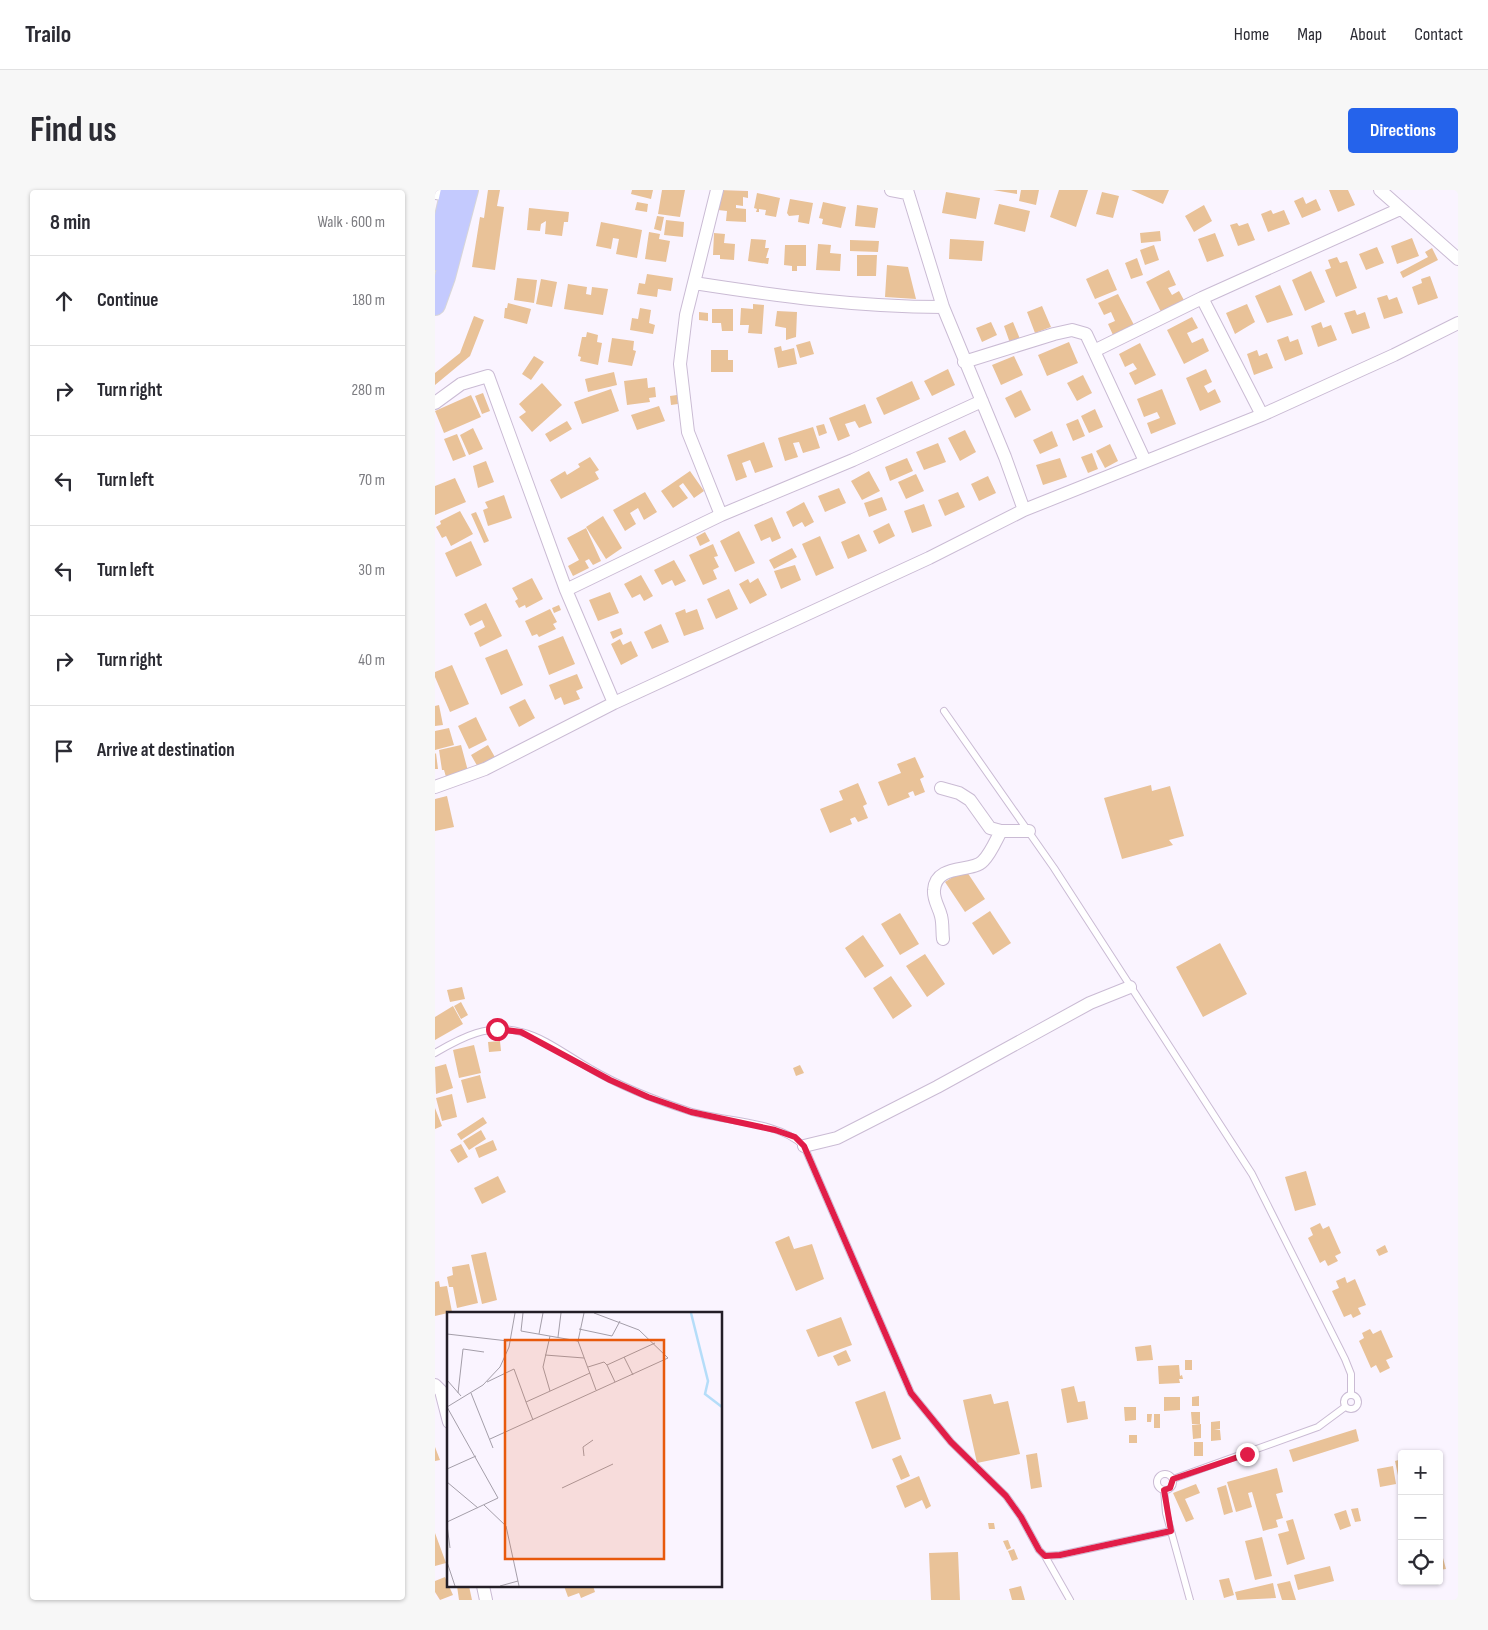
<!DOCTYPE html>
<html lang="en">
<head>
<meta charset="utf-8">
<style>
	:root { --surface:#fff; --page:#f7f7f7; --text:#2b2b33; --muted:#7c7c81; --line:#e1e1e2; --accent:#2563eb }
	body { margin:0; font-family:"Sofia Sans Condensed",sans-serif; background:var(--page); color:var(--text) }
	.controls { position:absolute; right:15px; bottom:15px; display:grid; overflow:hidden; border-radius:5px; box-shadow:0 1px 4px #0004 }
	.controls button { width:45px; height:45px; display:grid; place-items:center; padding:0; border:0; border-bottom:1px solid var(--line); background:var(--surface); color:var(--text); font:25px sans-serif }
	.stop { position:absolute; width:15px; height:15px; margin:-11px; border:4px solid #e11d48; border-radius:50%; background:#fff }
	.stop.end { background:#e11d48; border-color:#fff; box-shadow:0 1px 5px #0008 }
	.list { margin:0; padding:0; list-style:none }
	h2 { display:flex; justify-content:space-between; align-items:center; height:65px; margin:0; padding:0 20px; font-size:21px }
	h2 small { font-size:16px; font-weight:400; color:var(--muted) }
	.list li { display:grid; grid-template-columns:32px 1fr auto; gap:15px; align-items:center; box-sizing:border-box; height:90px; padding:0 20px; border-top:1px solid var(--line) }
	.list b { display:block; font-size:19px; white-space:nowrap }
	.list em { font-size:16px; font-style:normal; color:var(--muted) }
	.icon { flex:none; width:28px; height:28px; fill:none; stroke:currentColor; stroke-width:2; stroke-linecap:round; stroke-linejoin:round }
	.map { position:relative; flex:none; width:1023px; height:1410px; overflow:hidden; border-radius:5px }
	header { display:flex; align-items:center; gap:30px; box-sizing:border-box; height:70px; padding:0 25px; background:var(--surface); border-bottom:1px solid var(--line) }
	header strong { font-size:24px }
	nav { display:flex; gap:28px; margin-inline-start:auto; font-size:18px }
	.intro { display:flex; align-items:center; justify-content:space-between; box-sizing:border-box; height:120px; padding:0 30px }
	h1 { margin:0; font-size:35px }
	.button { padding:12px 22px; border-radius:5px; background:var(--accent); color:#fff; font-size:18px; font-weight:700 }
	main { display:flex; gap:30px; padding:0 30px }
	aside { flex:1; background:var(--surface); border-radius:5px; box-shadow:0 1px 4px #0004 }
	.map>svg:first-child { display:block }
</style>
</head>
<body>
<header>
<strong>Trailo</strong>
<nav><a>Home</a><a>Map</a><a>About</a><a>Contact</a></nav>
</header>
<div class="intro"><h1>Find us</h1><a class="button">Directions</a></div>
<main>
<aside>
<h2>8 min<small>Walk · 600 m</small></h2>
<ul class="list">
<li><svg class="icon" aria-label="ahead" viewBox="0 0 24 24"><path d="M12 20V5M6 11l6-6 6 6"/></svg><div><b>Continue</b></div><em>180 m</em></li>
<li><svg class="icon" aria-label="right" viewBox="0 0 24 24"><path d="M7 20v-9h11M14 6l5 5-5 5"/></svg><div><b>Turn right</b></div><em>280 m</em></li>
<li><svg class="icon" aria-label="left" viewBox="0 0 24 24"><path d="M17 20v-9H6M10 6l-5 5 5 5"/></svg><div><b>Turn left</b></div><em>70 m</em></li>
<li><svg class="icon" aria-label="left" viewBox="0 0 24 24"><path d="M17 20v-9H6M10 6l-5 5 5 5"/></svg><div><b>Turn left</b></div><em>30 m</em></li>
<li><svg class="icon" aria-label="right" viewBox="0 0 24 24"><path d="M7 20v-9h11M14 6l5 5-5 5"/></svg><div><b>Turn right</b></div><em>40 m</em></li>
<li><svg class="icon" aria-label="arrive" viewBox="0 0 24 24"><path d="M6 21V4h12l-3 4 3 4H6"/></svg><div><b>Arrive at destination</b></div></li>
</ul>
</aside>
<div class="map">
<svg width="1023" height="1410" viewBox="0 0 1023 1410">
	<rect width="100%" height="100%" fill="#faf4ff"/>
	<!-- building -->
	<path fill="#e9c298" d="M53,0H65L62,16L69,17L60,80L37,77L45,27L49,28Z
		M197,0H218L216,9L196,4Z
		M227,0H250L245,27L223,24Z
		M284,0L313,1V8L308,7V16L301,15V18L311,19V32L291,31L292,21L283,20Z
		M558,0H582V4Z
		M586,0H604L601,15L584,11Z
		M624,0H653L641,37L615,27Z
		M696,0H734L728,14Z
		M894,0H913L920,15L903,22Z
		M511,2L545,8L541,29L507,23Z
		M667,2L684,6L678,28L661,24Z
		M322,3L345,8L341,27L330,25L331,20L324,19V22H321L322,19L319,18Z
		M868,7L871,14L881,9L886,20L867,28L859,11Z
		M355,9L378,13L374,34L363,32L364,25L354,26L352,23Z
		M202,12L213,14L212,22L200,20Z
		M388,12L411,17L406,38L387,34L388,29L384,28Z
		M564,14L595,21L590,42L559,34Z
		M422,15L443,18L440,38L420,36Z
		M769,15L777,31L759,42L750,26Z
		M94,18L134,22L133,32H129L127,46L110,44L111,31L106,34L105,41L92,40Z
		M836,20L838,24L849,20L855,34L833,42L826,24Z
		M222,26L229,27L226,41L219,39Z
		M231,30L249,32L248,47L229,45Z
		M166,32L207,40L202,68L181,64L184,49L178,48L176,59L161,56Z
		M802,33L804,36L813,33L820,50L803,56L795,35Z
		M725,41L726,51L706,53L705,43Z
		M214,42L225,44L224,49L235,51L231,72L210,69Z
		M279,43L290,44L289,53L300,54L299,70L285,69V65H278Z
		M780,43L789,66L772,72L763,49Z
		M977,48L984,66L962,74L956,56Z
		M316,49L331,50L330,58H334L331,68H334L333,74L313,71Z
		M515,49L549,51L547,71L514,69Z
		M415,50L444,51L443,62L415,61Z
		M383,54L396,55L395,63L406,64L405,81L381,80Z
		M350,55H371V76H362V81H357V76L349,75Z
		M719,55L724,70L710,75L705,60Z
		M942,57L949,73L931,80L924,64Z
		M997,58L1003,70L968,88L965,82L993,67L990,62Z
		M422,65H442L441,86H422Z
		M902,67L905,73L912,71L922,98L901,107L890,80L896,78L893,70Z
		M702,68L708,85L696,89L690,73Z
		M452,75L473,77L481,109L450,107Z
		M673,79L682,100L660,109L651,89Z
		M734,80L741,95L733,98L737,105L744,101L750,112L727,124L711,92Z
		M876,81L890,112L870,121L857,90Z
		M212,84L238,88L236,101L223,99L222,107L202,104L204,93L210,94Z
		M995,86L1003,108L983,115L977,97L987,93L986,89Z
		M82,88L102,90L99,113L79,110Z
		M106,89L122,92L117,117L101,114Z
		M133,94L152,97L151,104L156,105L157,97L173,99L168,125L129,119Z
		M845,95L858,125L832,133L820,106Z
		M683,104L699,135L678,145L673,134L680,131L676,122L669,125L663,113Z
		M952,105L954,110L962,107L968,123L949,129L942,108Z
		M73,113L96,119L92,134L69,128L70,118H72Z
		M318,114L329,115L327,144L313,143L314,135H305L306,118L318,119Z
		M812,114L820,132L800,144L791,123Z
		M607,116L616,137L600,143L592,122Z
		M205,118L216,120L214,133L220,135L218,144L195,140L197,128L203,129Z
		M277,119H298V141H287L286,133H277Z
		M920,120L922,125L930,122L935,138L917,144L909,123Z
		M342,121L362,122L361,147L351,150V138L340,136Z
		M264,122L273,123V131L264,130Z
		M39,126L49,130L35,166L0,195V183L25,163Z
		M757,127L763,138L752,143L757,153L768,148L774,161L749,174L732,140Z
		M556,132L562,145L547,152L541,138Z
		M578,132L585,149L575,153L569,136Z
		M886,132L888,138L896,135L902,150L883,157L876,136Z
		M152,142L163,145L162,152L167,153L163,175L145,171L146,167L143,166L147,147H151Z
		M853,146L855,152L863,149L868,164L850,171L842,150Z
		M177,148L199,151L198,160L201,161L197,176L173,172Z
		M375,151L379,164L365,168L361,155Z
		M634,152L643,173L612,186L603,165Z
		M705,153L721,185L700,195L694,183L702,179L698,173L690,177L684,164Z
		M346,156L347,161L359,158L362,174L343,178L339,158Z
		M276,160H293V170H298V182H276Z
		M822,160L824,166L832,163L838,178L819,185L812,164Z
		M99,166L109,172L96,190L87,184Z
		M579,166L588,185L566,195L557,175Z
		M513,179L520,195L497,206L489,191Z
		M771,179L777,192L769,196L773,203L780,199L786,212L765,221L751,188Z
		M179,182L182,195L153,202L150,189Z
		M648,185L657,203L642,211L632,193Z
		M212,188L213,198L220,197L221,207L214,208L215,212L192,215L189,191Z
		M477,191L485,209L449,225L441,208Z
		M107,193L127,215L97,242L84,227L91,222L84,214Z
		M176,199L184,221L147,234L139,212Z
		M727,199L741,234L716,244L712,233L725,228L722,222L709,227L702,209Z
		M586,200L596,220L580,228L570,208Z
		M48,203L55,221L47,224L40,206Z
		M36,205L46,227L9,243L0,221Z
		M242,205L243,214L236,215L235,206Z
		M430,214L437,233L424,238L420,231L410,234L415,246L403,251L394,228Z
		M224,216L230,231L202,240L196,225Z
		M660,219L668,237L654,243L646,226Z
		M643,229L650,246L638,251L631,234Z
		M132,231L137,239L115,252L110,244Z
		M389,234L392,243L384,246L381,236Z
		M378,237L385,258L368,263L364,252L358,253L363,267L350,271L343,248Z
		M38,238L48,259L34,265L25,245Z
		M530,240L541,262L525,271L513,248Z
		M617,241L623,256L605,264L598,250Z
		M22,244L31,266L18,271L9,249Z
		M329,252L338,277L320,283L315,270L307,273L312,287L301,291L292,265Z
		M503,253L511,272L489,280L481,262Z
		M675,254L683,271L670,278L661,261Z
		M657,263L663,279L653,283L646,267Z
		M155,267L164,280L160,282L164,289L126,309L115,290L130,281L132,285L145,277L143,274Z
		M472,268L478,281L455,291L450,277Z
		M625,268L632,287L608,295L601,275Z
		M51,271L59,292L43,298L38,276Z
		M255,281L269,301L259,308L248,293L244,296L253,308L238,318L226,301Z
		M434,281L445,301L427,310L416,291Z
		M481,284L489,301L471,309L463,292Z
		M553,286L561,303L544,311L536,294Z
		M20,288L31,312L0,325V296Z
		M404,298L411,313L390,322L383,306Z
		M210,302L222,322L209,330L203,318L195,323L201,334L190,341L178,320Z
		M523,302L530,317L510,326L503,310Z
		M69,305L77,328L53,336L48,320L53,318L50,312Z
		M447,307L452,320L434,327L429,313Z
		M369,312L379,332L370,337L367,332L358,337L351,322Z
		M489,314L497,336L477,343L469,321Z
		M25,321L38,344L16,356L11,346L7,348L1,337L6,334L5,331Z
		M41,322L54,351L49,353L36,324Z
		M168,326L187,358L171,369L151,337Z
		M337,327L346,348L337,352L335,347L326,351L319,335Z
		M454,333L460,346L444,354L438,341Z
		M151,338L166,371L158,375L154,369L150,371L154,378L138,386L133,376L144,370L132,348Z
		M304,341L320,373L300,382L285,351Z
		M270,342L275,351L265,356L261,347Z
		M424,344L432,361L413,369L406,352Z
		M385,346L399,378L381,386L367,354Z
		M36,351L47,375L21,387L10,363Z
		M278,354L283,366L279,367L284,377L278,380L282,389L268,395L254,365Z
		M357,358L362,367L339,379L334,370Z
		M239,370L251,391L240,396L237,390L227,395L219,380Z
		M360,375L366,390L346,399L339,381Z
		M206,385L218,406L209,411L205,404L197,408L189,394Z
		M97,388L108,409L91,418L90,415L84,418L80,411L83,409L77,398Z
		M323,388L332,405L315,414L304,394L313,389L315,393Z
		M294,399L303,419L281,429L272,409Z
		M175,402L184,423L163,431L154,410Z
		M51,413L67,446L45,457L39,443L50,437L47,430L35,436L29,424Z
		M124,415L126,420L119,423L117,418Z
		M115,419L122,432L118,434L121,439L104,447L102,444L97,446L90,431Z
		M250,419L251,423L262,419L269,439L249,446L240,423Z
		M226,434L234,452L217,459L209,442Z
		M186,438L188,444L178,449L175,442Z
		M128,446L140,474L114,485L103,456Z
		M185,449L188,455L196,451L203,466L186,475L176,454Z
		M72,459L88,495L66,505L50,468Z
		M17,475L34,514L15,522L0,487V482Z
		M142,484L148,498L141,501L145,509L129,515L126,507L120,510L114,495Z
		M90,509L100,528L84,537L74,517Z
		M4,515L8,535L0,536V516Z
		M41,527L52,550L34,559L23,536Z
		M14,538L19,555L0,560V541Z
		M26,555L33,581L11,587L9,580H7L4,560Z
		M53,555L61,569L44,579L36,565Z
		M1,563L3,579H0V564Z
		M480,567L489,587L485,589L490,602L480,606L478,601L473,603L475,607L453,616L443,592L466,583L462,574Z
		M423,593L432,614L428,616L433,628L423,632L420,627L415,629L417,634L395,643L385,619L408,610L404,601Z
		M716,595L717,601L735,596L749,646L734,650L738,655L687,669L669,608Z
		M12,606L19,637L0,641V609Z
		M530,679L550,709L530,722L510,692Z
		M555,721L576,753L558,765L537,733Z
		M465,723L484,754L465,765L446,734Z
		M428,745L449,776L430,788L410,758Z
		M785,753L812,804L768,827L741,777Z
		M490,764L510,794L492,807L471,776Z
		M456,786L477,816L458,829L438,798Z
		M27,797L30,809L15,812L12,800Z
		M26,812L33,825L26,829L19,816Z
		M18,816L28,834L0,850V827Z
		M65,851L66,861L54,862L53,852Z
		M39,855L46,883L24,888L18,860Z
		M11,874L18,898L1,904L0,877Z
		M365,875L369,883L361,886L358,878Z
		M45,885L51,908L32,913L26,890Z
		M17,904L22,927L7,931L1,908Z
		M0,918L7,936L0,939Z
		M48,927L52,933L26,950L22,944Z
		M46,940L51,949L34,960L28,951Z
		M58,950L62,960L44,968L40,958Z
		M26,954L33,967L23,973L15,960Z
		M871,981L881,1015L860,1021L850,987Z
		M63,986L71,1002L47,1014L39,998Z
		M885,1033L888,1039L894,1036L906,1063L900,1066L903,1071L893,1076L890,1070L885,1073L873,1048L878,1045L875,1038Z
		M354,1046L359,1059L377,1054L389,1089L361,1101L340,1052Z
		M950,1055L953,1062L944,1066L941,1060Z
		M51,1062L62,1110L47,1114L36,1065Z
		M34,1074L43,1113L22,1118L18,1097H14L12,1087L18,1085L17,1077Z
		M910,1087L912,1093L920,1089L931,1115L923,1118L926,1124L918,1128L916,1124L909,1127L897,1101L904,1098L901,1091Z
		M4,1091L5,1097L12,1096L17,1122L0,1126V1092Z
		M406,1127L417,1155L383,1167L371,1140Z
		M935,1139L938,1144L946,1140L958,1167L951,1170L955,1178L945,1183L941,1175L936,1178L924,1151L929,1148L927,1143Z
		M716,1155L718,1170L702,1171L700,1157Z
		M411,1160L416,1171L403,1176L398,1166Z
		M750,1170H757V1180H750Z
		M744,1175L745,1186L747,1185L748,1189H744L745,1193L724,1194L723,1176Z
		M639,1196L643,1212L650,1211L653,1229L632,1233L626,1199Z
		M450,1201L466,1249L437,1259L420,1212Z
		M556,1204L559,1214L573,1211L585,1264L542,1273L528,1210Z
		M764,1206V1216H757V1207Z
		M729,1207H745V1220L729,1221Z
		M689,1217H701V1230L690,1231Z
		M756,1222H765V1234H757Z
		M712,1224H717L716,1232H712Z
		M719,1224H725V1238H719Z
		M785,1231V1239L779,1240H785L786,1250L776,1251V1232Z
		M766,1234V1248L758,1249L757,1235Z
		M921,1239L924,1251L858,1272L854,1260Z
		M694,1245H702V1253H694Z
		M759,1252H768V1266H759Z
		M0,1257L5,1270L0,1271Z
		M602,1263L607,1297L596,1299L591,1265Z
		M466,1265L475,1286L466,1290L457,1269Z
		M967,1269V1299L966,1300L960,1271Z
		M958,1276L961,1294L945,1297L942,1279Z
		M842,1278L848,1302L841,1304L848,1328L841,1330L843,1337L828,1341L817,1302L813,1303L817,1317L801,1322L792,1292Z
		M484,1286L496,1316L491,1319L487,1310L470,1318L461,1296Z
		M761,1294L765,1303L750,1309L759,1329L751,1332L738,1303Z
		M791,1295L798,1322L789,1325L782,1298Z
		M923,1318L926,1331L920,1332L916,1319Z
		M911,1320L916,1336L905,1340L899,1324Z
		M858,1329L870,1369L852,1375L843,1344L854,1341L851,1331Z
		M553,1333H559L560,1339H554Z
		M0,1343L11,1373L0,1376Z
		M827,1347L837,1386L820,1390L810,1351Z
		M573,1350L576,1358L572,1360L568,1351Z
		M1004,1353L1011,1379L1004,1380Z
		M579,1359L583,1369L577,1371L573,1361Z
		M523,1362L525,1410H496L494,1363Z
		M895,1376L899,1391L863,1400L859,1385Z
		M10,1387L18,1405L5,1410L0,1402V1391Z
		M794,1388L799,1405L789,1408L784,1390Z
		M855,1391L861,1410H847L842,1394Z
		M838,1393L841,1408L802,1410L800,1402Z
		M22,1396H34L37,1410H24Z
		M129,1396H158L160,1402L146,1408L144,1403L133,1407Z
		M586,1396L590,1410H577L574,1399Z"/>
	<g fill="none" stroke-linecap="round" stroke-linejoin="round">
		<defs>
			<path id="lane" d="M509,521L619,678L817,984L910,1169L916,1184V1205
				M0,863C27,847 54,833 86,842C111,848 134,867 156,879C187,897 220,910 254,921C289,932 342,930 369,956L476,1203L516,1252L571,1306L586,1327L604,1360L610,1366L625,1365L736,1341
				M909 1212a7 7 0 1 1 14 0a7 7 0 1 1-14 0Z
				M722 1292a8 8 0 1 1 16 0a8 8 0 1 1-16 0Z
				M738,1289L883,1237L910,1217
				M729,1300L731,1323L755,1410
				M610,1366L635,1410"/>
			<path id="street" d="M282,0L251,125L245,174L253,242L286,325
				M456,0L472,3
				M472,0L508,117L570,267L589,320
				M945,0L1023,69
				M0,3L15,5
				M259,93C343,106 422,117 508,117
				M767,108L827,225
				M659,161L710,271
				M529,172L619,144L637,140L651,144L659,161L767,108L965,19
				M0,213L26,194L53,186L131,400
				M179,513L131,400L286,325L418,270L547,211
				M0,597L50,579L179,513L494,368L589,320L827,225L959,165L1023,133
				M506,598L524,603L535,610L555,638L566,641H594
				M508,749C507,742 508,733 506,726C504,717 498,710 499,700C501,673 537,683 548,671C556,663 561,650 566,641
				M369,956L402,948L502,897L655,813L695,797
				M0,1195L6,1201L14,1232
				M48,1396L51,1410"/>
			<path id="primary" d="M0,70L16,0
				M0,115L10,87L33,0"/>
		</defs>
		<!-- lane casing -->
		<use href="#lane" stroke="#cabbd4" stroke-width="8"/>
		<!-- street casing -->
		<use href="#street" stroke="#cabbd4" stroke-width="14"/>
		<!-- primary casing -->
		<use href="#primary" stroke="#d7d6d8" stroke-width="22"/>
		<!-- lane -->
		<use href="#lane" stroke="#fff" stroke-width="6"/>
		<!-- street -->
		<use href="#street" stroke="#fff" stroke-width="12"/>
		<!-- primary -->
		<use href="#primary" stroke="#c4cafe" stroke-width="20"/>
	</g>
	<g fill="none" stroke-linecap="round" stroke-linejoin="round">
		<!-- route -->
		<path stroke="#e11d48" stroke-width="6" d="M62,839L86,842L175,890L213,907L256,922L340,940L360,947L369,956L476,1203L516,1252L571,1306L586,1327L604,1360L610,1366L625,1365L736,1341L729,1300L735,1298L738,1289L812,1264"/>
	</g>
	<!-- overview -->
	<g transform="translate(12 1122)">
		<rect width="275" height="275" fill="#faf4ff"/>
		<path fill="none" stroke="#b5ddf9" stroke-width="2.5" d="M244,1L261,69L258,82L275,95"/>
		<path fill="none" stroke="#a49ea9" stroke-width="1" d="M76,1L74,19L131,29M137,1L131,29L149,78M132,17L165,24L173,9M0,22L61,29M92,22L96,1M111,25L114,1M98,43L137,46M177,45L186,63M160,53L168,70M141,55L157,50L160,53L208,31M0,68L14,84M40,70L67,57L79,90M103,79L96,55L103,24M11,81L16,37L37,40M24,81L46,136M0,95L36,73L53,55L62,35L68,1M86,108L79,90L143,61M43,127L221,46L192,18L147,1M137,144L136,135L146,128M0,157L29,144M0,170L31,196M115,176L166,152M37,193L59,214L72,274M0,210L51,186L0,95M0,213L3,236M0,250L8,274M53,274L71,269"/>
		<path fill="#e8590c" fill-opacity="0.15" stroke="#e8590c" stroke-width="2.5" d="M58,28H217V247H58Z"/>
		<rect width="275" height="275" fill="none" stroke="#231e27" stroke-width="2.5"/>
	</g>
</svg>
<div class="controls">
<button>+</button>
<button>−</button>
<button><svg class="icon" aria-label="locate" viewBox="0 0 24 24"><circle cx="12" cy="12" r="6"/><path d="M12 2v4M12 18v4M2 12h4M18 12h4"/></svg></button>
</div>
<div class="stop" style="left:62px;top:839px"></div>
<div class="stop end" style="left:812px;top:1264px"></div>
</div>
</main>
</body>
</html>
